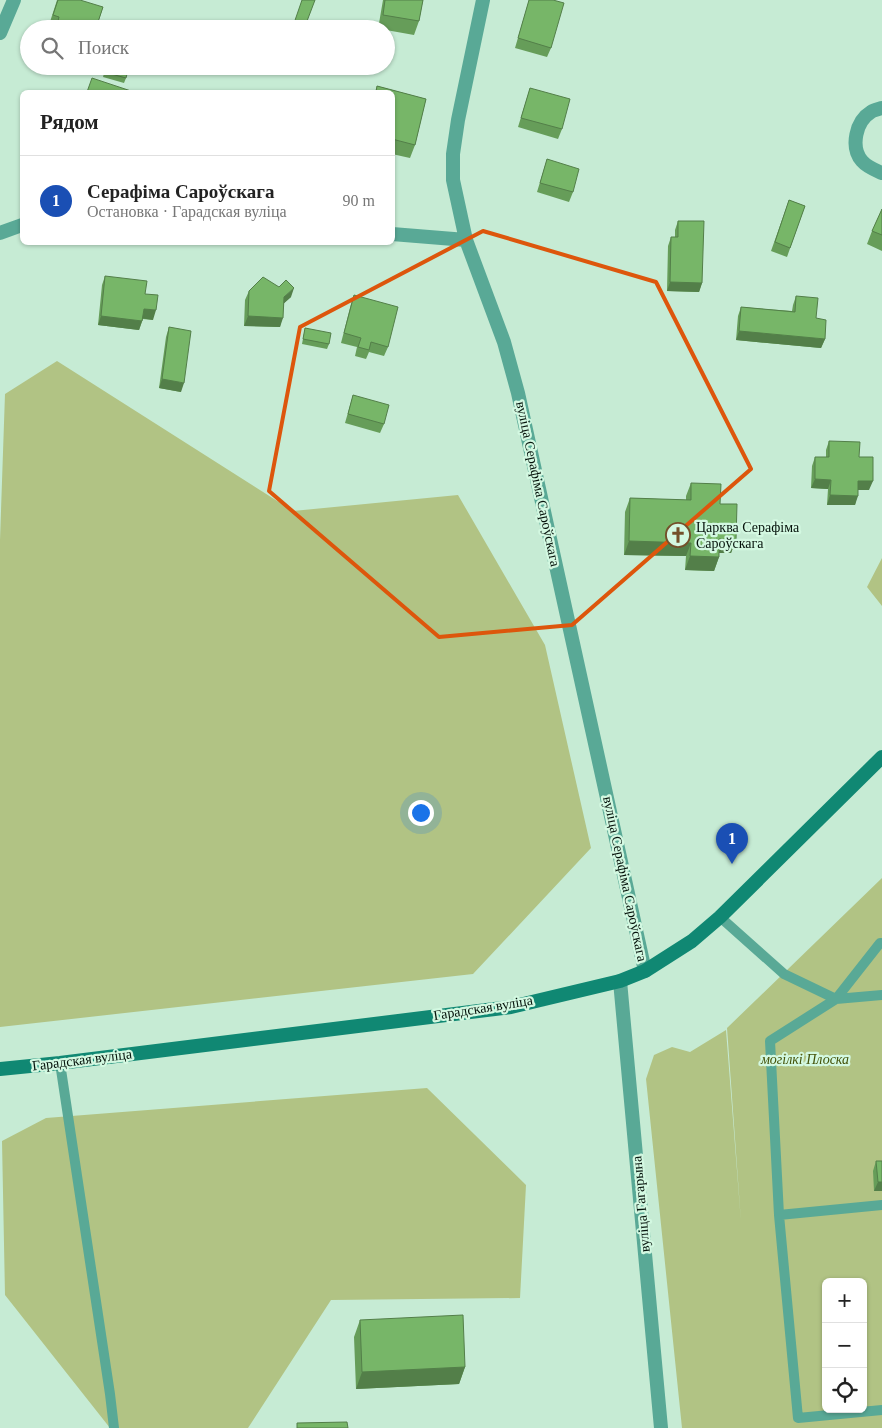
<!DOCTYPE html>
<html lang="ru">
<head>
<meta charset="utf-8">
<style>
	:root { --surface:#fff; --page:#f6f6f6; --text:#222; --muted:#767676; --line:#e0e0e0; --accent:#111827 }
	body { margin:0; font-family:Georgia,serif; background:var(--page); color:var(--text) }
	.controls { position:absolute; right:15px; bottom:15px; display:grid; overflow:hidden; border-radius:8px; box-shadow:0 1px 4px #0004 }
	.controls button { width:45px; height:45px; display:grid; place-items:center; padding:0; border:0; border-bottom:1px solid var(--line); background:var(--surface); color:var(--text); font:25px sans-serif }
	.you { position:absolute; left:420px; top:812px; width:18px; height:18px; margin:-12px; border:4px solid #fff; border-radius:50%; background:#1a73e8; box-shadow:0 0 0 8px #1a73e833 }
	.badge { display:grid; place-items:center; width:32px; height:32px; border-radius:50%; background:var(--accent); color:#fff; font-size:16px; font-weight:700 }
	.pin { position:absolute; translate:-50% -41px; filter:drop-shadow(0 1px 2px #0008) }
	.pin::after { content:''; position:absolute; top:26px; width:18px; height:15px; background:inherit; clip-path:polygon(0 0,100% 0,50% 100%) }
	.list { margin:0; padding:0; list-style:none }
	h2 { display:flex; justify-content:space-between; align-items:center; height:65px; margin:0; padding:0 20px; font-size:21px }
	h2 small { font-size:16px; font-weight:400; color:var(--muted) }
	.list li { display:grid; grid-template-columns:32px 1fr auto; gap:15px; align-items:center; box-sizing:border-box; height:90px; padding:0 20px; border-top:1px solid var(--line) }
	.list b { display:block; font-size:19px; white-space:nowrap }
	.list p { margin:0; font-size:16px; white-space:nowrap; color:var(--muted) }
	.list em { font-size:16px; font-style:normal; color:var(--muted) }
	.icon { flex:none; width:28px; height:28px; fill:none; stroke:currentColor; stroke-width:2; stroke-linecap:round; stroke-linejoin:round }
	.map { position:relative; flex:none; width:882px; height:1428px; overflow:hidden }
	.search { position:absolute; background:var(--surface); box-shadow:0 1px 4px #0004; left:20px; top:20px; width:375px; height:55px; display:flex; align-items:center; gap:12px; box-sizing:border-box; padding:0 18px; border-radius:28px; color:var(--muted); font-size:19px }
	.panel { position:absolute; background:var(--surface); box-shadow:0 1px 4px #0004; left:20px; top:90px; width:375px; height:155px; border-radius:8px }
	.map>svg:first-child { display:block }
</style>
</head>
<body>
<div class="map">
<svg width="882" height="1428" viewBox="0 0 882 1428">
	<rect width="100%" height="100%" fill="#c6ebd4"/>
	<!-- green -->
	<path fill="#b1c384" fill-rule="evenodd" d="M57,361L293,511L458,495L545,645L591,848L473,974L0,1027V540L5,394Z
		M882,558V606L867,587Z
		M882,878V1428H682L646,1079L654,1055L672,1047L690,1052L726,1030L741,1222L727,1028ZM826,1282H863V1409H826Z
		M427,1088L526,1185L520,1298L331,1300L248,1428H110L5,1295L2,1141L46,1118Z"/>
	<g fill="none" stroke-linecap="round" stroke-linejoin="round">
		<!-- service -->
		<path stroke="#59a996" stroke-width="10" d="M720,917L784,974L836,999L882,995
			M882,943H880L836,999L770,1041L779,1215L882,1205
			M60,1063L110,1394L114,1428
			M779,1215L798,1418L882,1410"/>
		<!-- minor -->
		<path stroke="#59a996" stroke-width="14" d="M483,0L458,120L453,154V180L466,240L504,342L518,393L645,971
			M0,33L14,0
			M882,108C879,109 874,110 871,112C856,121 850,147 862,161C867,167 875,170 882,173
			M0,233L22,225
			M392,234L466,240"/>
		<!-- tertiary -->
		<path stroke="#59a996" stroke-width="14" d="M620,981L661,1428"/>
		<!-- secondary -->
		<path stroke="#108873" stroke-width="14" d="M0,1069L60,1063L511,1007L620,981L645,971L692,941L720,917L882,757"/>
	</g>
	<!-- wall -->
	<path fill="#669d59" d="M57,0L103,7L96,29H55L56,27L49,25Z
		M383,0H423L419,21L414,35L386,30V29H378Z
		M529,0H553L551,48L547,57L515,48Z
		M106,66L126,78L124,83L103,77Z
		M377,86L426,99L415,145L410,158L392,154V92H375Z
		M530,88L562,129L558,139L518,127Z
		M547,159L573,192L569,202L537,192Z
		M789,200L805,206L787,257L771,251Z
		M882,209V251L867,244L872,231Z
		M678,221L702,283L699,292L667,291L668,246L671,237H675V230Z
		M105,276L145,294L153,320L143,319L139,330L98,325L102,285Z
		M249,291L291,297L284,303L280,327L244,326L245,300Z
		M354,295L388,347L384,356L369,352L366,359L355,356L357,347L341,343L351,304Z
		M796,296L816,318L825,339L821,348L736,340L738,316L741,307L792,311L793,305Z
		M169,327L181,392L159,388L166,337Z
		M305,328L329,344L327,349L302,344Z
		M353,395L384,424L380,433L345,423Z
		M829,441L859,457L869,490H858L855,505H827L828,489L811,488L812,466L815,457H826V450Z
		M691,483L720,504L736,540L731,553H719V557L714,571L685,570L686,556L624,555L625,512L630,498L686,500V496Z
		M876,1161L882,1191H874L873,1171Z
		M360,1320L465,1367L459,1384L356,1389L354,1337Z"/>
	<!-- shaded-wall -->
	<path fill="#537f49" d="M670,282L702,283L699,292L667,291Z
		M294,288L291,297L281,306L284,297Z
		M144,309L156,310L153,320L140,318Z
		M101,316L142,321L139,330L98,325Z
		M248,316L283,318L280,327L244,326Z
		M739,331L825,339L821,348L736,340Z
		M162,379L184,383L181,392L159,388Z
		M815,479L831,480L828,489L811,488Z
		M858,481H873L869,490H855Z
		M830,495L858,496L855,505H827Z
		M719,539L736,540L731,553H714Z
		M629,541L691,543L686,556L624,555Z
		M690,556L719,557L714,571L685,570Z
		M878,1182H882V1191H874Z
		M465,1367L459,1384L356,1389L362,1372Z"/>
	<!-- building -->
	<path fill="#77b668" stroke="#537f49" d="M58,0H80L103,7L96,28L90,26L89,29H67L57,25L59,17L53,15Z
		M302,0H315L304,29H292Z
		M385,0H423L419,21L383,15Z
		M529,0H553L564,3L551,48L518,38Z
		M106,66H129L126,78L104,72Z
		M92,78L131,91L130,92H87Z
		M377,86L426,99L415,145L392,139V92H376Z
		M530,88L570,99L562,129L521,118Z
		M547,159L579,169L573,192L540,183Z
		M789,200L805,206L790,248L775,242Z
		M882,209V235L872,231Z
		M678,221H704L702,283L670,282L671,237H678Z
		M105,276L147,281L145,294L158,295L156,310L144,309L142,321L101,316Z
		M263,277L279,287L286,280L294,288L284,297L283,318L248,316L249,291Z
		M354,295L398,307L388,347L371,342L369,350L358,347L361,338L344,333Z
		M796,296L818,298L816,318L826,320L825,339L739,331L741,307L795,312Z
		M169,327L191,331L184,383L162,379Z
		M305,328L331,333L329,344L303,339Z
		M353,395L389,405L384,424L348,414Z
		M829,441L860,442L859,457H873V481H858V496L830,495L831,480L815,479V457H829Z
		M691,483L721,484L720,504H737L736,540L719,539V557L690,556L691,543L629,541L630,498L691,500Z
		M876,1161H882V1182H878Z
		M463,1315L465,1367L362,1372L360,1320Z
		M347,1422L348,1428H297V1423Z"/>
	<!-- marked area -->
	<path fill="none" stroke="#dd560c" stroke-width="4" stroke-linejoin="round" d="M483,231L656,282L751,469L572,625L439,637L269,491L300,327Z"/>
	<!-- icons -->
	<defs>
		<symbol id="church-ring" viewBox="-11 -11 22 22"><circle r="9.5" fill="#d3f8e1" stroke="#74502a" stroke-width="1.5"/><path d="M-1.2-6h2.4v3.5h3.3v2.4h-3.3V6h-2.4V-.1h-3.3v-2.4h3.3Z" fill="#74502a"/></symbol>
	</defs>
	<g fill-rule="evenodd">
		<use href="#church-ring" x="664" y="521" width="28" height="28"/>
	</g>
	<g text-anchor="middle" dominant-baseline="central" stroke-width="4.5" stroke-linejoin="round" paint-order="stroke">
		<!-- street labels -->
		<g font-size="14" fill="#06130c" stroke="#d3f8e1">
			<text transform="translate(538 484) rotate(78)">вуліца Серафіма Сароўскага</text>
			<text transform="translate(625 879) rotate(78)">вуліца Серафіма Сароўскага</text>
			<text transform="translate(483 1008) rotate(-9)">Гарадская вуліца</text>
			<text transform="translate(82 1060) rotate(-7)">Гарадская вуліца</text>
			<text transform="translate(641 1204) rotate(-95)">вуліца Гагарына</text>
		</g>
		<!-- poi labels -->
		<g font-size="14" fill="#06130c" stroke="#d3f8e1" text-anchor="start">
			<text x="696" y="527">Царква Серафіма<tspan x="696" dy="16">Сароўскага</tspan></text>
		</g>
		<!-- park labels -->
		<g font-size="14" font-style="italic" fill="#435208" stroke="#d3f8e1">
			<text x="805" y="1059">могілкі Плоска</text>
		</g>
	</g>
</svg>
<div class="controls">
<button>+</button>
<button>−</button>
<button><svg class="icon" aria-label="locate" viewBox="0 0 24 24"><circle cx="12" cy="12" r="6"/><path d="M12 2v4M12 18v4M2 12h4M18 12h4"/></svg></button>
</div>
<div class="you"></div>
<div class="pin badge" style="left:732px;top:864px;background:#1a4fb4">1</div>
<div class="search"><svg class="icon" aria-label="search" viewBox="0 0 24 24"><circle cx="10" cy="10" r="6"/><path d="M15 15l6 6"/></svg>Поиск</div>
<section class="panel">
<h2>Рядом<small></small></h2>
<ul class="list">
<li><span class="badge" style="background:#1a4fb4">1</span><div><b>Серафіма Сароўскага</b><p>Остановка · Гарадская вуліца</p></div><em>90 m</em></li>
</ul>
</section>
</div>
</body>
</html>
